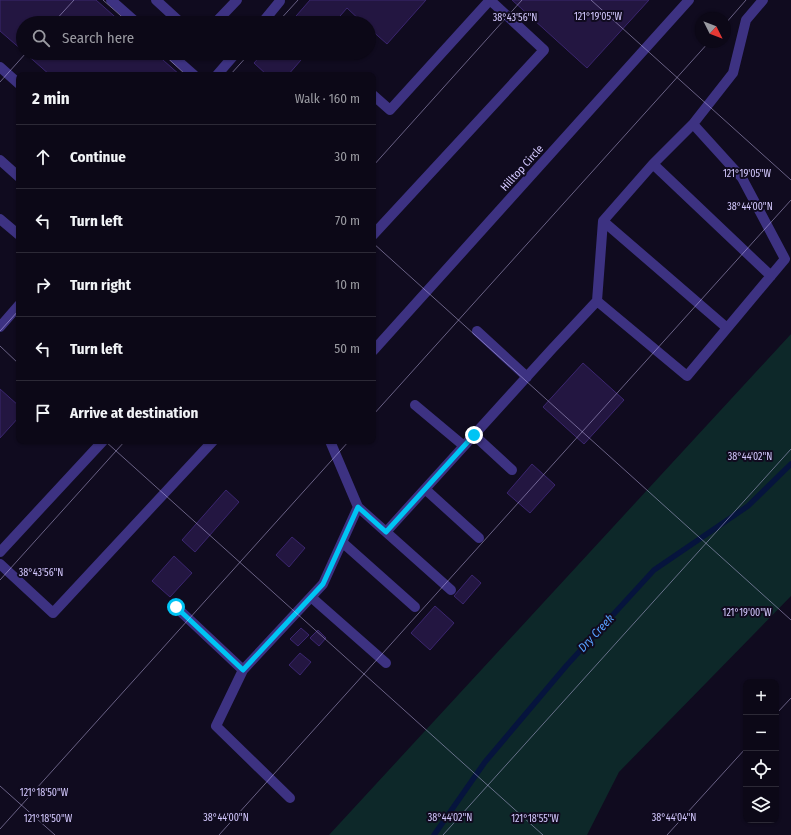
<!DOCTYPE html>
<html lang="en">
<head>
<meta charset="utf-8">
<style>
	:root { --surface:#0c0817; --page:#151120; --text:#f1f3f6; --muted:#9a9aa1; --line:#2c2936 }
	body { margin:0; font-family:"Fira Sans Condensed",sans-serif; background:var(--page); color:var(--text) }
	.controls { position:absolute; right:12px; bottom:12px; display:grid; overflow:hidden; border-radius:8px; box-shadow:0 1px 3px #0004 }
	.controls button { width:36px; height:36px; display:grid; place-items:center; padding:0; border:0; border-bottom:1px solid var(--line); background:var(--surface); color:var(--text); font:20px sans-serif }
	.compass { position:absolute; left:695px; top:12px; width:36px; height:36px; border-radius:50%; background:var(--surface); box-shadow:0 1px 3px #0004; rotate:132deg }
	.stop { position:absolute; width:12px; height:12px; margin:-9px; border:3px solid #00c4f4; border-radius:50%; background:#fff }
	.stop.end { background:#00c4f4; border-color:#fff; box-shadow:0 1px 4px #0008 }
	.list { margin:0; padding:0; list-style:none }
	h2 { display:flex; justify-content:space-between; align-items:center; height:52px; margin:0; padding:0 16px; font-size:17px }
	h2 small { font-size:13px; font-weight:400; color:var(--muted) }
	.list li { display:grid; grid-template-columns:26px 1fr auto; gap:12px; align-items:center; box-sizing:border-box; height:64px; padding:0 16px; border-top:1px solid var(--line) }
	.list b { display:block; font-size:15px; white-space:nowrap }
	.list em { font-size:13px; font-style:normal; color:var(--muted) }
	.icon { flex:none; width:22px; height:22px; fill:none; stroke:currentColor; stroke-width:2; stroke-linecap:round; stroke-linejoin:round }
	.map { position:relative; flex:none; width:791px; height:835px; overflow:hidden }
	.search { position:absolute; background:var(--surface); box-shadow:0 1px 3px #0004; left:16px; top:16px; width:360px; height:44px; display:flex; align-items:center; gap:10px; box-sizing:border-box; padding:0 14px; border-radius:22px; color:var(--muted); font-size:15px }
	.panel { position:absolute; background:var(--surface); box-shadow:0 1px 3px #0004; left:16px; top:72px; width:360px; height:372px; border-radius:8px }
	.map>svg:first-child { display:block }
</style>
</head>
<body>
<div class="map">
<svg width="791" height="835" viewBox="0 0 791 835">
	<rect width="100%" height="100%" fill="#100b1f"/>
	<!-- green -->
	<path fill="#0d2829" d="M791,334V596L619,772L587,835H329Z"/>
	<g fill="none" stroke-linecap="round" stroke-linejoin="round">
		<!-- stream -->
		<path stroke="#06143d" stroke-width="5.5" d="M434,835L485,762L567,665L654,570L748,506L791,464"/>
	</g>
	<!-- building -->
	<path fill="#231641" stroke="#3b266f" d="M0,0H96L122,23H23V51L0,31Z
		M310,0H426L387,44L369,28V23H363L347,8L334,23H290Z
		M512,0H649L587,68Z
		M25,53H155L180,75H75L73,74L72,75H50Z
		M263,53H307L288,75H267L254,63Z
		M583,363L624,400L584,444L543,407Z
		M0,389L19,406V417L0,438Z
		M532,464L555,485L530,513L507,493Z
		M226,490L239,502L195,552L182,540Z
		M292,537L305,548L289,567L276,555Z
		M174,556L192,573L170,597L152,581Z
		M472,575L481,583L463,604L454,596Z
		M435,606L454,623L430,650L411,633Z
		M301,628L309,635L298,646L290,639Z
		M318,630L326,638L319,646L310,638Z
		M300,653L311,662L300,675L289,665Z"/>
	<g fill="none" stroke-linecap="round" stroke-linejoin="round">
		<!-- minor -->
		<path stroke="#3d3282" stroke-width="10" d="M111,0L137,23
			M156,0L181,23
			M215,23L237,0
			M262,23L280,1
			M169,53L194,75
			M0,67L19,84
			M217,75L236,53
			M373,95L390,110L490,0
			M693,124L733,73L746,20L763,0
			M0,160L19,177
			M653,164L603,221L727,328
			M0,219L19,235
			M373,235L544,50L490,0
			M597,301L603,221
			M0,327L19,305
			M477,331L527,377
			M373,351L689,0
			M415,405L464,446
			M474,435L512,470
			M425,489L479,538
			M358,507L451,590
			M386,532L552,349L597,301L687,376C720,337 752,298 785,259L742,178L693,124L653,164L771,276
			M342,542L415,607
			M0,552L103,441
			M0,564L53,613L213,441
			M311,597L386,663
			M176,607L243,670L323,584L358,507L330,441
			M243,670L216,726L290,798"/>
	</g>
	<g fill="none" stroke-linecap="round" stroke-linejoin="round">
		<!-- route -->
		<path stroke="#00c4f4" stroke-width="5" d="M176,607L243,670L323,584L358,507L386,532L474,435"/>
	</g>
	<!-- ticks -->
	<path fill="none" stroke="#d4c9ff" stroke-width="1" stroke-opacity="0.45" d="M103,0L129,23M591,0L791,180M53,23L74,0M277,23L298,0M725,24L746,0M162,53L186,75M230,75L250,53M0,82L26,53M373,166L522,0M373,243L791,620M0,331L19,310M0,346L19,364M373,415L709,42M105,441L543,835M0,580L125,441M776,714L791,698M0,786L55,835M0,829L349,441M219,835L791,200M443,835L791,449M667,835L746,748"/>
	<g text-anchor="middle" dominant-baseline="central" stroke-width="4" stroke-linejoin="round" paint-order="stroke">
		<!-- street labels -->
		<g font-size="11" fill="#d4c9ff" stroke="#100b1f">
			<text transform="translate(522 168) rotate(-48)">Hilltop Circle</text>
		</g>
		<!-- water labels -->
		<g font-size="12" font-style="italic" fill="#57a1ff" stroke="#100b1f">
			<text transform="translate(596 633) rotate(-47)">Dry Creek</text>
		</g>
	</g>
	<g font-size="10" text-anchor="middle" fill="#d4c9ff" stroke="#100b1f" stroke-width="4" stroke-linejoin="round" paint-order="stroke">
		<text x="598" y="20">121°19'05"W</text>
		<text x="515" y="21">38°43'56"N</text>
		<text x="747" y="177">121°19'05"W</text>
		<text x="750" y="210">38°44'00"N</text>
		<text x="750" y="460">38°44'02"N</text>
		<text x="41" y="576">38°43'56"N</text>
		<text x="747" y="616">121°19'00"W</text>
		<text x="44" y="796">121°18'50"W</text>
		<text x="226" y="821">38°44'00"N</text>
		<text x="450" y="821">38°44'02"N</text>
		<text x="674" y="821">38°44'04"N</text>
		<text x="48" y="822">121°18'50"W</text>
		<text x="535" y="822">121°18'55"W</text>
	</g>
</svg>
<div class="controls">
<button>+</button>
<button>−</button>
<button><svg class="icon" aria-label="locate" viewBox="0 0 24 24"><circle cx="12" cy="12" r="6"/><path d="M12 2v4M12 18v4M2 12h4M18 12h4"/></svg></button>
<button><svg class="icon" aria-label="layers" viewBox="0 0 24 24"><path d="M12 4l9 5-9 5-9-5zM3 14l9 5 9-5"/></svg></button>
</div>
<svg class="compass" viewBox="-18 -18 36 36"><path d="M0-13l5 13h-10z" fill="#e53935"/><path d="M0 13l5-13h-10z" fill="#9a9aa1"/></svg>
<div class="stop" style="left:176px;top:607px"></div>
<div class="stop end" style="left:474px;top:435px"></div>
<div class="search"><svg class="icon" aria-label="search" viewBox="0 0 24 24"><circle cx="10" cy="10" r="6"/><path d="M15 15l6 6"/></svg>Search here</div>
<section class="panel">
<h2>2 min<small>Walk · 160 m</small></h2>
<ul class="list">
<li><svg class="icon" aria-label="ahead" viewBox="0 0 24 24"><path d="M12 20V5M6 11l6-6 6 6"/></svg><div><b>Continue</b></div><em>30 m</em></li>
<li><svg class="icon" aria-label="left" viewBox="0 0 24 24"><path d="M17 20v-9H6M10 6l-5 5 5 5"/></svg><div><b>Turn left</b></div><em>70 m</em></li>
<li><svg class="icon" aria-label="right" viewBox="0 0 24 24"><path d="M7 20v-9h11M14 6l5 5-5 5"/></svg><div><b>Turn right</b></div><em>10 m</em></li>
<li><svg class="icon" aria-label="left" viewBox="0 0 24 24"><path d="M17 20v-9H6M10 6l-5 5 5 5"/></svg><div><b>Turn left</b></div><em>50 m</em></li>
<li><svg class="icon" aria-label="arrive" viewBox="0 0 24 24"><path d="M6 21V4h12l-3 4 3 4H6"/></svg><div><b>Arrive at destination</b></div></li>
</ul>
</section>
</div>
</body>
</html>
